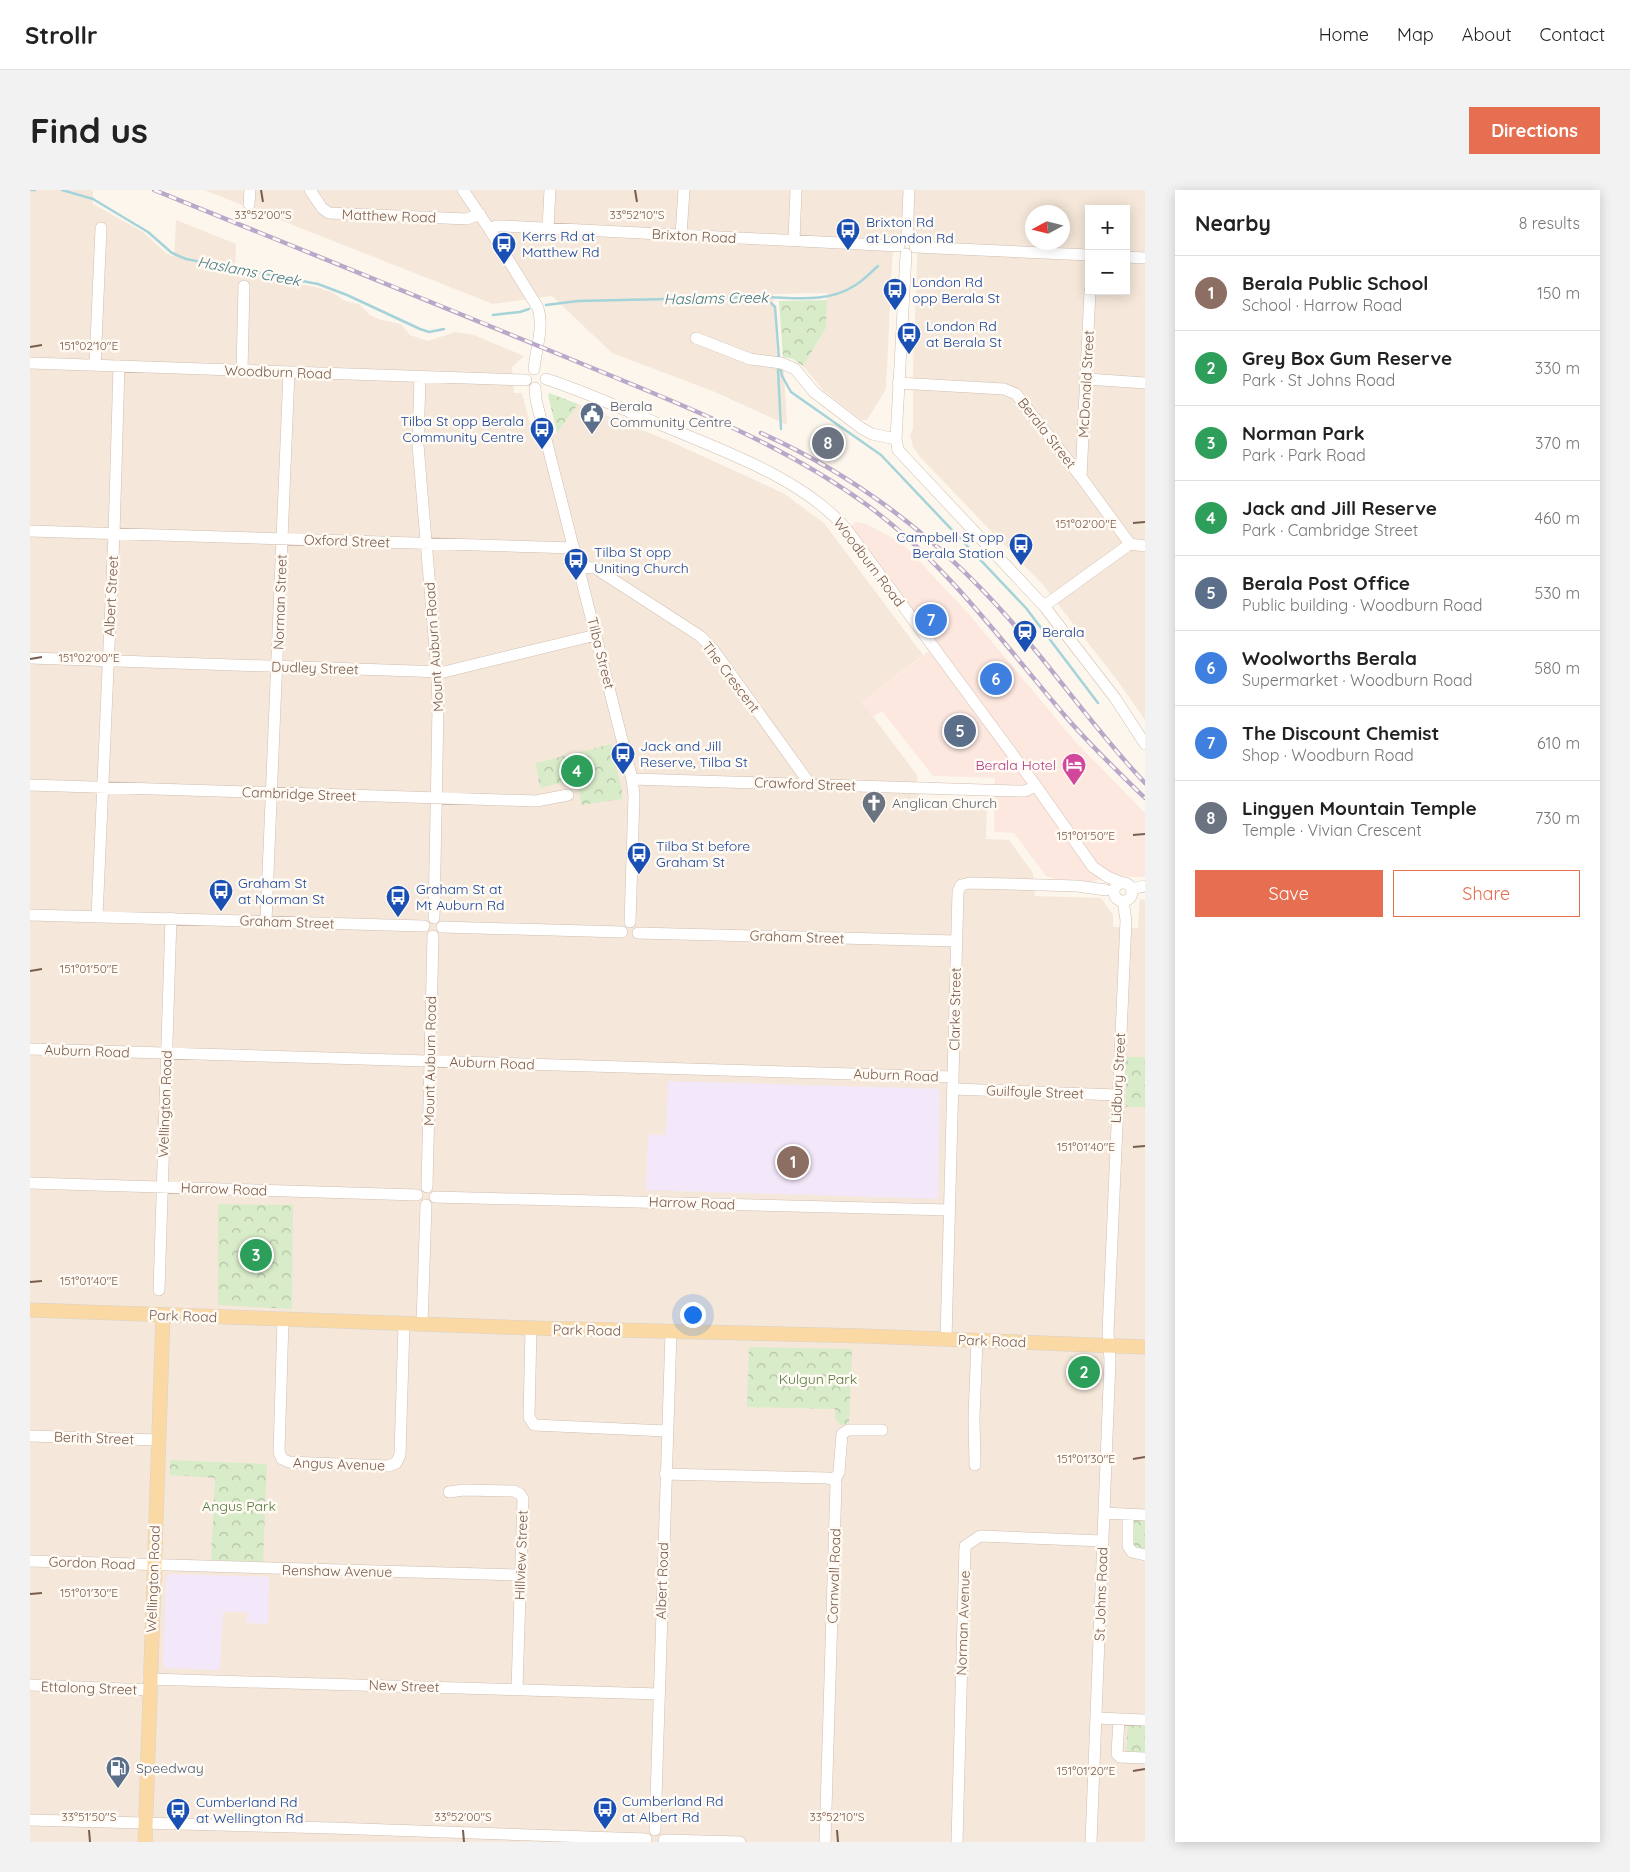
<!DOCTYPE html>
<html lang="en">
<head>
<meta charset="utf-8">
<style>
	:root { --surface:#fff; --page:#f2f2f2; --text:#222; --muted:#767676; --line:#e0e0e0; --accent:#e76f51 }
	body { margin:0; font-family:Quicksand,sans-serif; background:var(--page); color:var(--text) }
	.controls { position:absolute; right:15px; top:15px; display:grid; overflow:hidden; border-radius:0px; box-shadow:0 2px 12px #0003 }
	.controls button { width:45px; height:45px; display:grid; place-items:center; padding:0; border:0; border-bottom:1px solid var(--line); background:var(--surface); color:var(--text); font:25px sans-serif }
	.compass { position:absolute; left:995px; top:15px; width:45px; height:45px; border-radius:50%; background:var(--surface); box-shadow:0 2px 12px #0003; rotate:263deg }
	.you { position:absolute; left:662px; top:1124px; width:18px; height:18px; margin:-12px; border:4px solid #fff; border-radius:50%; background:#1a73e8; box-shadow:0 0 0 8px #1a73e833 }
	.badge { display:grid; place-items:center; width:32px; height:32px; border-radius:50%; background:var(--accent); color:#fff; font-size:16px; font-weight:700 }
	.pin { position:absolute; translate:-50% -50%; border:2px solid #fff; box-shadow:0 1px 5px #0006 }
	.list { margin:0; padding:0; list-style:none }
	h2 { display:flex; justify-content:space-between; align-items:center; height:65px; margin:0; padding:0 20px; font-size:21px }
	h2 small { font-size:16px; font-weight:400; color:var(--muted) }
	.list li { display:grid; grid-template-columns:32px 1fr auto; gap:15px; align-items:center; box-sizing:border-box; height:75px; padding:0 20px; border-top:1px solid var(--line) }
	.list b { display:block; font-size:19px; white-space:nowrap }
	.list p { margin:0; font-size:16px; white-space:nowrap; color:var(--muted) }
	.list em { font-size:16px; font-style:normal; color:var(--muted) }
	.actions { display:flex; gap:10px; padding:15px 20px }
	.actions a { flex:1; padding:11px 0; border:1px solid var(--accent); border-radius:0px; text-align:center; font-size:18px; color:var(--accent) }
	.actions .main { background:var(--accent); color:#fff }
	.map { position:relative; flex:none; width:1115px; height:1652px; overflow:hidden; border-radius:0px }
	header { display:flex; align-items:center; gap:30px; box-sizing:border-box; height:70px; padding:0 25px; background:var(--surface); border-bottom:1px solid var(--line) }
	header strong { font-size:24px }
	nav { display:flex; gap:28px; margin-inline-start:auto; font-size:18px }
	.intro { display:flex; align-items:center; justify-content:space-between; box-sizing:border-box; height:120px; padding:0 30px }
	h1 { margin:0; font-size:35px }
	.button { padding:12px 22px; border-radius:0px; background:var(--accent); color:#fff; font-size:18px; font-weight:700 }
	main { display:flex; gap:30px; padding:0 30px }
	aside { flex:1; background:var(--surface); border-radius:0px; box-shadow:0 2px 12px #0003 }
	.map>svg:first-child { display:block }
</style>
</head>
<body>
<header>
<strong>Strollr</strong>
<nav><a>Home</a><a>Map</a><a>About</a><a>Contact</a></nav>
</header>
<div class="intro"><h1>Find us</h1><a class="button">Directions</a></div>
<main>
<div class="map">
<svg width="1115" height="1652" viewBox="0 0 1115 1652">
	<defs>
		<pattern id="park-crowns" width="20" height="18" patternUnits="userSpaceOnUse" patternTransform="scale(1.25)"><rect width="20" height="18" fill="#d8ecc9"/><path d="M2 6a3 3 0 1 1 6 0M12 15a3 3 0 1 1 6 0" fill="none" stroke="#b4c2a5"/></pattern>
	</defs>
	<rect width="100%" height="100%" fill="#fdf6ec"/>
	<!-- residential -->
	<path fill="#f5e8da" fill-rule="evenodd" d="M0,0H62L63,2V14L113,42L136,63L144,67L146,30L206,54L205,86L229,87L285,97L302,102L315,111L329,114L340,125L351,130L371,134L380,145L398,151L425,142L444,145L494,166L482,177L484,203H492L504,249L527,243L548,214L639,251L753,303L794,333L893,465L832,512L887,585L890,611L955,612L957,615L956,649L979,650L1003,683L1005,706L1071,708L1083,725V737L1108,738L1110,709L1115,710V1652H0Z
		M174,0H1115V530L1087,490L1013,395L891,268L883,257L880,245L883,239V181L888,45L865,44L862,72L856,199L837,230H831L793,200L773,176L796,138L797,103L743,104L747,165L754,181L757,235L685,202L582,163L522,106L463,114ZM1059,19H1096V101H1059ZM1002,22H1032V52H1002Z"/>
	<!-- commercial -->
	<path fill="#fde8e0" d="M826,332L837,334L873,354L938,423L1043,549L1115,623V687H1078L1047,696L1016,686L984,643L966,642L964,640L965,588L903,586L852,521L843,527L832,512L903,458L817,340Z"/>
	<!-- education -->
	<path fill="#f3e8fa" d="M638,891L910,899L908,1009L616,1000L618,945H636Z
		M140,1384L239,1387L238,1434L217,1433V1422H193L190,1480L136,1478L133,1474L136,1388Z"/>
	<!-- park -->
	<path fill="url(#park-crowns)" d="M797,110L796,138L773,176L763,169L753,167L749,111Z
		M519,203L548,214L527,243L518,205Z
		M581,554L592,601V609L551,615L550,604L546,589L510,598L506,573Z
		M1096,867H1115V917H1096Z
		M188,1014L263,1015L262,1119L188,1115Z
		M719,1157L822,1159L819,1233L811,1235L805,1228V1219L717,1217Z
		M1040,1166H1067L1068,1169L1067,1195H1040Z
		M140,1270L237,1274L233,1372L181,1370L185,1288L140,1285Z
		M1106,1329H1115V1360L1105,1359L1103,1355L1102,1334Z
		M1098,1536H1115V1564L1096,1563Z"/>
	<g fill="none" stroke-linecap="round" stroke-linejoin="round">
		<!-- stream -->
		<path stroke="#a5d3da" stroke-width="2.5" d="M0,0H5
			M32,0L63,9L118,42L142,63L156,69L288,94L317,105L390,139L399,142L414,139
			M727,107L741,113L745,117L749,169
			M732,107C762,107 796,114 824,96C833,91 840,83 848,76
			M516,115L548,111L726,107
			M463,125L490,122L499,119
			M750,177L752,186L761,202L851,265L996,418L1068,513
			M748,180L751,239"/>
		<defs>
			<path id="minor" d="M280,0L292,18L299,23L437,29L450,24
				M433,0L460,40L508,118C514,139 506,157 504,179
				M219,14L220,0
				M518,38L520,0
				M460,40L466,36H473L869,56
				M651,45L654,0
				M877,48L879,0
				M764,51L766,0
				M885,57L1059,65
				M876,64L866,249L868,260L1014,416L1085,508L1115,554
				M1096,67L1115,68
				M666,148L720,169L751,173L765,179L784,202L831,238L842,244L866,249
				M0,173L496,190
				M65,175L71,38
				M212,180L214,96
				M390,187L388,255L407,482L408,518L404,728
				M516,189C554,201 592,219 629,234C689,259 775,289 817,340L1006,596L1063,677L1078,687L1092,693
				M1057,189L1115,193
				M868,193L974,199L986,204L1051,287L1100,354
				M505,198L506,210L602,589L604,606L600,732
				M1051,287L1060,101
				M0,341L544,358
				M549,377L565,378L670,446L682,458L780,594
				M1014,416L1100,354L1115,356
				M0,468L414,482L566,445
				M602,589L986,601H995L1006,596
				M0,595L506,611L538,605
				M1084 702a9 9 0 1 1 18 0a9 9 0 1 1-18 0Z
				M1101,699L1115,696
				M0,725L394,736
				M67,727L84,344L89,176
				M236,731L259,182
				M412,737L592,742
				M608,743L926,751
				M0,859L923,887
				M923,899L1087,905
				M0,993L387,1005
				M397,997L403,746
				M405,1007L919,1020
				M129,1100L141,728
				M253,1130L249,1262L252,1269L259,1272L358,1276L366,1273L370,1265L374,1134
				M392,1135L396,1015
				M501,1138L499,1227L504,1235L637,1241
				M916,1149L928,702L931,695L940,693L1047,696L1076,700
				M0,1246L128,1250
				M945,1275L944,1228L947,1150
				M635,1284L797,1288L802,1289L806,1293L795,1652
				M804,1291L809,1282L812,1244L818,1240H852
				M419,1302L434,1300L484,1301L490,1304L493,1309L487,1499
				M1074,1323L1115,1325
				M1098,1325V1356L1102,1362L1115,1365
				M0,1371L490,1385
				M119,1489L629,1504
				M0,1495L119,1500
				M1066,1528L1115,1530
				M1089,1530L1087,1564L1090,1567L1115,1568
				M0,1630L302,1638L616,1649
				M625,1640L641,1142
				M634,1650L710,1652
				M927,1652L935,1356L950,1346L1073,1351
				M1061,1652L1080,1170L1078,1142L1096,730L1093,711"/>
			<path id="major" d="M0,1120L501,1138L835,1146L1115,1157
				M115,1652L133,1126"/>
		</defs>
		<!-- minor casing -->
		<use href="#minor" stroke="#d1beb0" stroke-width="12"/>
		<!-- major casing -->
		<use href="#major" stroke="#dad1cd" stroke-width="15"/>
		<!-- minor -->
		<use href="#minor" stroke="#fff" stroke-width="11"/>
		<!-- major -->
		<use href="#major" stroke="#fbd9a5" stroke-width="14"/>
		<defs>
			<path id="rail" d="M124,0C262,56 400,111 538,168C641,211 746,249 837,315C916,373 973,453 1036,527C1061,556 1088,582 1115,608
				M731,243C827,286 910,350 980,430C1026,483 1066,541 1115,593"/>
		</defs>
		<!-- rail casing -->
		<use href="#rail" stroke="#b9a8c9" stroke-width="4.5"/>
		<!-- rail -->
		<use href="#rail" stroke="#fffaf3" stroke-width="2.5" stroke-dasharray="8" stroke-linecap="butt"/>
	</g>
	<!-- ticks -->
	<path fill="none" stroke="#7a5c4d" stroke-width="2" d="M231,0L233,12M605,0L607,12M0,157L12,155M1103,333L1115,332M0,469L12,467M1103,645L1115,644M0,781L12,779M1103,957L1115,956M0,1092L12,1091M1103,1269L1115,1267M0,1404L12,1403M1103,1581L1115,1579M59,1640L60,1652M433,1640L434,1652M807,1640L808,1652"/>
	<!-- icons -->
	<defs>
		<symbol id="bus-pin" viewBox="-11 -11 22 30"><path d="M0 17L-7.5 6A9.5 9.5 0 1 1 7.5 6Z" fill="#1a4fb4" stroke="#fffaf3"/><path d="M-5-6H5V4H4V6H2V4H-2V6H-4V4H-5ZM-3.5-4V0h7V-4ZM-3.5 1.2v1.5H-2V1.2ZM2 1.2v1.5H3.5V1.2Z" fill="#fff"/></symbol>
		<symbol id="civic-pin" viewBox="-11 -11 22 30"><path d="M0 17L-7.5 6A9.5 9.5 0 1 1 7.5 6Z" fill="#5c6f8a" stroke="#fffaf3"/><path d="M-.6-6.5H3V-4.5H.6V-3L4-1V1h2V6H-6V1h2V-1L-.6-3ZM-1.2 2.5V6h2.4V2.5Z" fill="#fff"/></symbol>
		<symbol id="station-pin" viewBox="-11 -11 22 30"><path d="M0 17L-7.5 6A9.5 9.5 0 1 1 7.5 6Z" fill="#1a4fb4" stroke="#fffaf3"/><path d="M-3-6H3Q5-6 5-4V2Q5 4 3 4L4.5 6H3L1.5 4h-3L-3 6H-4.5L-3 4Q-5 4-5 2V-4Q-5-6-3-6ZM-3.5-4v3h7v-3ZM-3.5 1v1.5H-2V1ZM2 1v1.5H3.5V1Z" fill="#fff"/></symbol>
		<symbol id="hotel-pin" viewBox="-11 -11 22 30"><path d="M0 17L-7.5 6A9.5 9.5 0 1 1 7.5 6Z" fill="#d1479c" stroke="#fffaf3"/><path d="M-6-4.5h1.5V1H6V5H4.5V3h-9V5H-6ZM-4 0a1.8 1.8 0 1 1 3.6 0ZM.5 0V-2.5h3Q6-2.5 6 0Z" fill="#fff"/></symbol>
		<symbol id="church-pin" viewBox="-11 -11 22 30"><path d="M0 17L-7.5 6A9.5 9.5 0 1 1 7.5 6Z" fill="#6b7280" stroke="#fffaf3"/><path d="M-1.2-6h2.4v3.5h3.3v2.4h-3.3V6h-2.4V-.1h-3.3v-2.4h3.3Z" fill="#fff"/></symbol>
		<symbol id="fuel-pin" viewBox="-11 -11 22 30"><path d="M0 17L-7.5 6A9.5 9.5 0 1 1 7.5 6Z" fill="#5c6f8a" stroke="#fffaf3"/><path d="M-5.5-6h7V0h2V4h1.3V-2.5L3-4.5l.8-.8L6-3V5H2.5V1h-1V6h-7ZM-4.2-4.7v3.2H.2V-4.7Z" fill="#fff"/></symbol>
	</defs>
	<g fill-rule="evenodd">
		<use href="#bus-pin" x="804" y="26" width="28" height="38"/>
		<use href="#bus-pin" x="460" y="40" width="28" height="38"/>
		<use href="#bus-pin" x="851" y="86" width="28" height="38"/>
		<use href="#bus-pin" x="865" y="130" width="28" height="38"/>
		<use href="#civic-pin" x="548" y="210" width="28" height="38"/>
		<use href="#bus-pin" x="498" y="225" width="28" height="38"/>
		<use href="#bus-pin" x="977" y="341" width="28" height="38"/>
		<use href="#bus-pin" x="532" y="356" width="28" height="38"/>
		<use href="#station-pin" x="981" y="428" width="28" height="38"/>
		<use href="#bus-pin" x="579" y="550" width="28" height="38"/>
		<use href="#hotel-pin" x="1030" y="561" width="28" height="38"/>
		<use href="#church-pin" x="830" y="599" width="28" height="38"/>
		<use href="#bus-pin" x="595" y="650" width="28" height="38"/>
		<use href="#bus-pin" x="177" y="687" width="28" height="38"/>
		<use href="#bus-pin" x="354" y="693" width="28" height="38"/>
		<use href="#fuel-pin" x="74" y="1564" width="28" height="38"/>
		<use href="#bus-pin" x="561" y="1605" width="28" height="38"/>
		<use href="#bus-pin" x="134" y="1606" width="28" height="38"/>
	</g>
	<g text-anchor="middle" dominant-baseline="central" stroke-width="5" stroke-linejoin="round" paint-order="stroke">
		<!-- street labels -->
		<g font-size="14" fill="#7a5c4d" stroke="#fffaf3">
			<text transform="translate(359 26) rotate(2)">Matthew Road</text>
			<text transform="translate(664 46) rotate(3)">Brixton Road</text>
			<text transform="translate(248 182) rotate(2)">Woodburn Road</text>
			<text transform="translate(1056 194) rotate(-87)">McDonald Street</text>
			<text transform="translate(1017 243) rotate(52)">Berala Street</text>
			<text transform="translate(317 351) rotate(2)">Oxford Street</text>
			<text transform="translate(839 372) rotate(53)">Woodburn Road</text>
			<text transform="translate(81 406) rotate(-87)">Albert Street</text>
			<text transform="translate(250 412) rotate(-88)">Norman Street</text>
			<text transform="translate(404 457) rotate(-94)">Mount Auburn Road</text>
			<text transform="translate(571 463) rotate(76)">Tilba Street</text>
			<text transform="translate(285 478) rotate(2)">Dudley Street</text>
			<text transform="translate(701 487) rotate(53)">The Crescent</text>
			<text transform="translate(775 594) rotate(2)">Crawford Street</text>
			<text transform="translate(269 604) rotate(2)">Cambridge Street</text>
			<text transform="translate(257 732) rotate(2)">Graham Street</text>
			<text transform="translate(767 747) rotate(2)">Graham Street</text>
			<text transform="translate(925 819) rotate(-89)">Clarke Street</text>
			<text transform="translate(57 861) rotate(2)">Auburn Road</text>
			<text transform="translate(400 871) rotate(-89)">Mount Auburn Road</text>
			<text transform="translate(462 873) rotate(2)">Auburn Road</text>
			<text transform="translate(866 885) rotate(2)">Auburn Road</text>
			<text transform="translate(1088 888) rotate(-87)">Lidbury Street</text>
			<text transform="translate(1005 902) rotate(2)">Guilfoyle Street</text>
			<text transform="translate(135 914) rotate(-88)">Wellington Road</text>
			<text transform="translate(194 999) rotate(2)">Harrow Road</text>
			<text transform="translate(662 1013) rotate(2)">Harrow Road</text>
			<text transform="translate(153 1126) rotate(2)">Park Road</text>
			<text transform="translate(557 1140) rotate(1)">Park Road</text>
			<text transform="translate(962 1151) rotate(2)">Park Road</text>
			<text transform="translate(64 1248) rotate(2)">Berith Street</text>
			<text transform="translate(309 1274) rotate(2)">Angus Avenue</text>
			<text transform="translate(491 1365) rotate(-88)">Hillview Street</text>
			<text transform="translate(62 1373) rotate(2)">Gordon Road</text>
			<text transform="translate(307 1381) rotate(1)">Renshaw Avenue</text>
			<text transform="translate(804 1386) rotate(-88)">Cornwall Road</text>
			<text transform="translate(123 1389) rotate(-88)">Wellington Road</text>
			<text transform="translate(632 1391) rotate(-88)">Albert Road</text>
			<text transform="translate(1071 1404) rotate(-88)">St Johns Road</text>
			<text transform="translate(933 1433) rotate(-88)">Norman Avenue</text>
			<text transform="translate(374 1496) rotate(2)">New Street</text>
			<text transform="translate(59 1498) rotate(2)">Ettalong Street</text>
		</g>
		<!-- transit labels -->
		<g font-size="14" fill="#164399" stroke="#fffaf3" text-anchor="start">
			<text x="836" y="32">Brixton Rd<tspan x="836" dy="16">at London Rd</tspan></text>
			<text x="492" y="46">Kerrs Rd at<tspan x="492" dy="16">Matthew Rd</tspan></text>
			<text x="882" y="92">London Rd<tspan x="882" dy="16">opp Berala St</tspan></text>
			<text x="896" y="136">London Rd<tspan x="896" dy="16">at Berala St</tspan></text>
			<text x="494" y="231" text-anchor="end">Tilba St opp Berala<tspan x="494" dy="16">Community Centre</tspan></text>
			<text x="974" y="347" text-anchor="end">Campbell St opp<tspan x="974" dy="16">Berala Station</tspan></text>
			<text x="564" y="362">Tilba St opp<tspan x="564" dy="16">Uniting Church</tspan></text>
			<text x="1012" y="442">Berala</text>
			<text x="610" y="556">Jack and Jill<tspan x="610" dy="16">Reserve, Tilba St</tspan></text>
			<text x="626" y="656">Tilba St before<tspan x="626" dy="16">Graham St</tspan></text>
			<text x="208" y="693">Graham St<tspan x="208" dy="16">at Norman St</tspan></text>
			<text x="386" y="699">Graham St at<tspan x="386" dy="16">Mt Auburn Rd</tspan></text>
			<text x="592" y="1611">Cumberland Rd<tspan x="592" dy="16">at Albert Rd</tspan></text>
			<text x="166" y="1612">Cumberland Rd<tspan x="166" dy="16">at Wellington Rd</tspan></text>
		</g>
		<!-- service labels -->
		<g font-size="14" fill="#4e5e75" stroke="#fffaf3" text-anchor="start">
			<text x="580" y="216">Berala<tspan x="580" dy="16">Community Centre</tspan></text>
			<text x="106" y="1578">Speedway</text>
		</g>
		<!-- hotel labels -->
		<g font-size="14" fill="#b23c85" stroke="#fffaf3" text-anchor="end">
			<text x="1026" y="575">Berala Hotel</text>
		</g>
		<!-- worship labels -->
		<g font-size="14" fill="#5b616d" stroke="#fffaf3" text-anchor="start">
			<text x="862" y="613">Anglican Church</text>
		</g>
		<!-- park labels -->
		<g font-size="14" fill="#537a41" stroke="#fffaf3">
			<text x="788" y="1189">Kulgun Park</text>
			<text x="209" y="1316">Angus Park</text>
		</g>
		<!-- water labels -->
		<g font-size="15" font-style="italic" fill="#437c86" stroke="#fffaf3">
			<text transform="translate(219 81) rotate(11)">Haslams Creek</text>
			<text transform="translate(686 108) rotate(-1)">Haslams Creek</text>
		</g>
	</g>
	<g font-size="12" text-anchor="middle" fill="#7a5c4d" stroke="#fffaf3" stroke-width="5" stroke-linejoin="round" paint-order="stroke">
		<text x="233" y="29">33°52'00"S</text>
		<text x="607" y="29">33°52'10"S</text>
		<text x="59" y="160">151°02'10"E</text>
		<text x="1056" y="338">151°02'00"E</text>
		<text x="59" y="472">151°02'00"E</text>
		<text x="1056" y="650">151°01'50"E</text>
		<text x="59" y="783">151°01'50"E</text>
		<text x="1056" y="961">151°01'40"E</text>
		<text x="59" y="1095">151°01'40"E</text>
		<text x="1056" y="1273">151°01'30"E</text>
		<text x="59" y="1407">151°01'30"E</text>
		<text x="1056" y="1585">151°01'20"E</text>
		<text x="59" y="1631">33°51'50"S</text>
		<text x="433" y="1631">33°52'00"S</text>
		<text x="807" y="1631">33°52'10"S</text>
	</g>
</svg>
<div class="controls">
<button>+</button>
<button>−</button>
</div>
<svg class="compass" viewBox="-18 -18 36 36"><path d="M0-13l5 13h-10z" fill="#e53935"/><path d="M0 13l5-13h-10z" fill="#767676"/></svg>
<div class="you"></div>
<div class="pin badge" style="left:763px;top:972px;background:#8d6e63">1</div>
<div class="pin badge" style="left:1054px;top:1182px;background:#2e9e5b">2</div>
<div class="pin badge" style="left:226px;top:1065px;background:#2e9e5b">3</div>
<div class="pin badge" style="left:547px;top:581px;background:#2e9e5b">4</div>
<div class="pin badge" style="left:930px;top:541px;background:#5c6f8a">5</div>
<div class="pin badge" style="left:966px;top:489px;background:#3f7fe0">6</div>
<div class="pin badge" style="left:901px;top:430px;background:#3f7fe0">7</div>
<div class="pin badge" style="left:798px;top:253px;background:#6b7280">8</div>
</div>
<aside>
<h2>Nearby<small>8 results</small></h2>
<ul class="list">
<li><span class="badge" style="background:#8d6e63">1</span><div><b>Berala Public School</b><p>School · Harrow Road</p></div><em>150 m</em></li>
<li><span class="badge" style="background:#2e9e5b">2</span><div><b>Grey Box Gum Reserve</b><p>Park · St Johns Road</p></div><em>330 m</em></li>
<li><span class="badge" style="background:#2e9e5b">3</span><div><b>Norman Park</b><p>Park · Park Road</p></div><em>370 m</em></li>
<li><span class="badge" style="background:#2e9e5b">4</span><div><b>Jack and Jill Reserve</b><p>Park · Cambridge Street</p></div><em>460 m</em></li>
<li><span class="badge" style="background:#5c6f8a">5</span><div><b>Berala Post Office</b><p>Public building · Woodburn Road</p></div><em>530 m</em></li>
<li><span class="badge" style="background:#3f7fe0">6</span><div><b>Woolworths Berala</b><p>Supermarket · Woodburn Road</p></div><em>580 m</em></li>
<li><span class="badge" style="background:#3f7fe0">7</span><div><b>The Discount Chemist</b><p>Shop · Woodburn Road</p></div><em>610 m</em></li>
<li><span class="badge" style="background:#6b7280">8</span><div><b>Lingyen Mountain Temple</b><p>Temple · Vivian Crescent</p></div><em>730 m</em></li>
</ul>
<div class="actions"><a class="main">Save</a><a>Share</a></div>
</aside>
</main>
</body>
</html>
